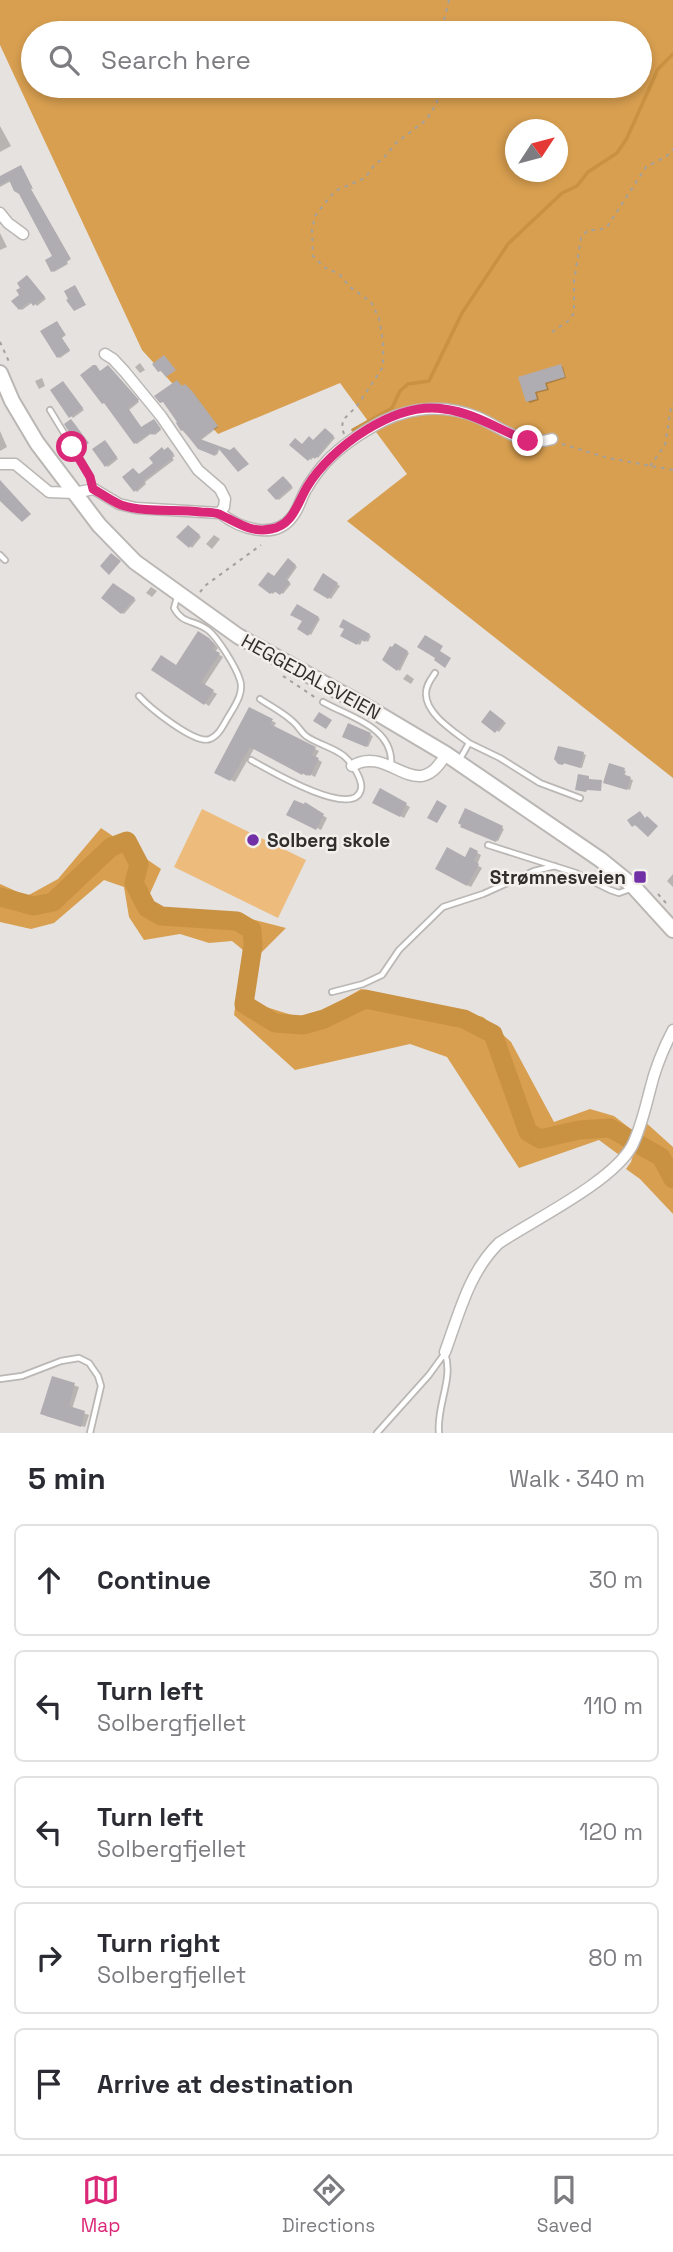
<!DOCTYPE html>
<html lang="en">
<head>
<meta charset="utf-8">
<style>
	:root { --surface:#fff; --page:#f2f2f3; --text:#2b2b33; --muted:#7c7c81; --line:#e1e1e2; --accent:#db2777 }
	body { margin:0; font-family:"Space Grotesk",sans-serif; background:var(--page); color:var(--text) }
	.compass { position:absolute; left:505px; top:119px; width:63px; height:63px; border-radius:50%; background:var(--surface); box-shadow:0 4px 10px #0003; rotate:54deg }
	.stop { position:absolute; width:21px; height:21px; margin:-16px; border:5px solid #db2777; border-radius:50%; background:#fff }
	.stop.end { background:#db2777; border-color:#fff; box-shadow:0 2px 7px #0008 }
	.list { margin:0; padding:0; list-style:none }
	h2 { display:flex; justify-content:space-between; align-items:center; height:91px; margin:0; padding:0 28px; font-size:30px }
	h2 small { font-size:23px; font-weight:400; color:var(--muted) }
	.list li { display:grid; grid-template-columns:46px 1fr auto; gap:21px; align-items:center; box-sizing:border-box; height:112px; margin:0 14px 14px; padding:0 14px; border:2px solid var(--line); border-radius:10px }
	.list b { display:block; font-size:26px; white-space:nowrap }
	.list p { margin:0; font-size:23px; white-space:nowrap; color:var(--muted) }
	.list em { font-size:23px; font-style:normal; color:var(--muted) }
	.icon { flex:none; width:38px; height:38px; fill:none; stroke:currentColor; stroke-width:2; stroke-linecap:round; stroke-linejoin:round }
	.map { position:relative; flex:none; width:673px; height:1433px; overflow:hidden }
	.search { position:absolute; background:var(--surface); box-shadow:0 4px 10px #0003; left:21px; right:21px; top:21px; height:77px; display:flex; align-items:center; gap:18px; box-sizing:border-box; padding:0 24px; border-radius:38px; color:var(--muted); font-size:26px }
	.sheet { height:721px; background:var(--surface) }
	nav { display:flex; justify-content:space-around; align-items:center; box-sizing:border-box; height:98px; border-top:2px solid var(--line); background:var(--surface); font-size:19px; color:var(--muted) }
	nav a { display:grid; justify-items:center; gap:4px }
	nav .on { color:var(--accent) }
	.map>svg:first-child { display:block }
</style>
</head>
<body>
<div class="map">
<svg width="673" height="1433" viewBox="0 0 673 1433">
	<rect width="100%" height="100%" fill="#e5e2df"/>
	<!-- green -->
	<path fill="#edbc7d" d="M202,809L306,860L278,918L174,867Z"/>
	<!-- forest -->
	<path fill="#d89f50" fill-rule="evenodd" d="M0,0H673V778L347,521L407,474L340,383L218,434L142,350L0,45ZM33,33H640V86H33ZM516,130H558V172H516Z
		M101,828L161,869L147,900L161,919L186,914H232L286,928L256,958L253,1003L308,1020L361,989L483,1017L511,1042L554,1122L590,1109L614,1116L636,1133L626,1160L599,1140L519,1168L447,1057L410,1044L295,1070L234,1015L243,950L232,941L209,943L180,934L144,940L129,917L124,887L104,880L54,923L31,929L0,922V884L27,896L58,879Z
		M643,1120L673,1147V1214L640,1179L626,1169L631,1162Z"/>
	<!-- shadow -->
	<path fill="#0003" d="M0,126L11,146L0,152Z
		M23,169L33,189H31L71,259L67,262L68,264L54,272L52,270L54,257L18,191L11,181L0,187V178Z
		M0,233L7,247L0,250Z
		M30,279L46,299L37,306L33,302L22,310L20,309L22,295Z
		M57,323L66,335L62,338L70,351L60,358L58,357Z
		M140,363L145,370L140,373L135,367Z
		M561,366L563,367L566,378L547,384L549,390L537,393L539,400L530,403L527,401L521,378Z
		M110,368L139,402L129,410L142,428L156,422L161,430L155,435L152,433L137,444L135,443L106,403H103L101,372Z
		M42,378L45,386L39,389L35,381Z
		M63,383L84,410L73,418L71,416Z
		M182,388L194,394L218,427L200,441L220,448L217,455L199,448L182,430L165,402H162Z
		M326,430L335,438L318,458L315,456L311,460L291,445L302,446L314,442Z
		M0,431L7,447L0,451Z
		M107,443L118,459L108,467L106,465Z
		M164,450L170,451L175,456L172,458L174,460L145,482L146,484L137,492L135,490L140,476L155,463Z
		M286,479L293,488L279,500L277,499Z
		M190,528L201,537L192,548L190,546Z
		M214,535L220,539L212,549L206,544Z
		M288,561L297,567L287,581L291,584L283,594L277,590L273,594L261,585L274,578Z
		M324,576L340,586L331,599L315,589Z
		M114,586L136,600L124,614L122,613Z
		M151,587L157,591L152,597L146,593Z
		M297,606L320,619L311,635L299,629L304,620Z
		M344,622L371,636L368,642L363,639L360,645L343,636L346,629Z
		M198,633L213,642L218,648L215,652L223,657L204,686L217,694L209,706L154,669L176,667Z
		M395,645L409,653L400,671L384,659Z
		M407,674L414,679L411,684L403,679Z
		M250,709L276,723L273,728L319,751L315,758L322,762L315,777L308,773L307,776L255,747L235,782L216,772Z
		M491,712L506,723L499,732L484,722Z
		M349,726L373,736L368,747L344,737Z
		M583,754L586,755L582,768L559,762Z
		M624,770L626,771L624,777L633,780L630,790L608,783Z
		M381,790L410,807L404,818L374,802Z
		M306,805L327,818L321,830L289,814Z
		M466,811L504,829L498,841L481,833L480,835L474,833Z
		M471,849L481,855L477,865L482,868L471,887L437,869L465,859Z
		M673,874V887L667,881Z
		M53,1378L79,1387L72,1409L89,1415L85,1427L46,1416Z"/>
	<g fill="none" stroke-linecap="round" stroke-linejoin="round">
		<!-- stream -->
		<path stroke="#c99142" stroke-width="3.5" d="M353,430L392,408L400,391L408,384L429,381L462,313L508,244L562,193L577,186L588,172L617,153L627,138L658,69L673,54"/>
		<!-- river -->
		<path stroke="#c99142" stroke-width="19" d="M0,897L34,906L53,902L111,847L127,841L139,864L134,883L147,908L161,916L237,921L252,930L253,945L244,1004L275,1023L303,1025L324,1019L365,999L464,1019L493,1034L528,1132L540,1139L579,1130L610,1128L661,1157L673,1179"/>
	</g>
	<!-- building -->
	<path fill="#afadb1" d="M21,165L32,187L30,188L70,258L66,261L67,263L54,271L51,272L45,260L52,256L19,194L14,191L9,180L0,185V176Z
		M27,275L45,297L33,306L30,301L19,310L11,301L19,295L16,290L20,288L17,283Z
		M75,285L86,305L74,311L66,300L68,299L64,291Z
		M57,321L65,334L61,337L70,350L57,358L40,331Z
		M164,355L176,370L166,377L161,371L158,372L152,364Z
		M561,364L565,377L545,383L547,389L535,392L537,399L526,402L518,377Z
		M93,365H96L100,371L108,365L139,400L128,408L141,427L154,419L161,429L152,435L150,433L134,444L104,403L102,404L80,375Z
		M177,380L182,386L185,384L192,391L218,426L200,439L230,450L234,447L249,464L238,472L218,448L215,456L198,449L183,430L181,431L176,423L177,422L163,402L160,403L154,396Z
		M63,381L83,408L69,418L50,390Z
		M71,419L89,443L80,449L64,424Z
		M325,428L334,436L315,459L312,456L308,461L289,445L295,438L302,444L309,436L313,440Z
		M105,440L117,457L105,467L92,449Z
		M162,447L164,450L168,447L174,454L171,456L173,458L144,480L145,482L134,492L122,477L133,468L139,474L153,463L149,458Z
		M283,476L292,486L276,500L267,490Z
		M0,480L31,514L22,522L0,501Z
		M188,525L200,535L189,548L176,537Z
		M111,553L121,561L109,575L100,566Z
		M288,558L296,565L286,579L290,582L280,595L274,591L270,594L258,585L268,572L274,576Z
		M323,573L338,583L328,599L313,590Z
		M113,583L135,598L121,614L101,598Z
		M297,604L319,617L308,636L297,629L302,621L290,615Z
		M343,619L370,634L365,642L360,639L357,645L340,636L344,629L339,627Z
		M198,631L209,638L215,645L212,649L220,653L201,682L214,690L204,705L151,670L161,655L176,665Z
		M425,635L443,646L440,651L451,658L445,668L434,660L435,658L417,647Z
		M395,643L408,651L397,671L382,660L390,646L392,647Z
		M249,707L273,719L270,724L316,747L312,755L319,758L310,776L303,773L302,775L250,747L230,781L214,773Z
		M490,710L504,721L495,733L481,722Z
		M319,712L332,720L326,729L313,721Z
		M348,723L371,733L366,747L342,737Z
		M558,746L584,752L580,768L564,763L563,765L558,764L554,759Z
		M609,763L625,768L623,774L631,777L627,790L603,783Z
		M578,774L589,776V779L602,780L601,791L587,790L586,792L575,790Z
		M380,788L407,803L400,817L372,803Z
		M294,800L304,804L305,802L324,814L316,830L286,815Z
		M437,800L447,806L437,823L427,818Z
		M465,808L503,826L496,842L460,827L461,825L458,823Z
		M640,811L645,818L647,816L658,826L648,837L635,825L632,827L627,820Z
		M447,847L465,857L470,847L478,851L474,861L479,864L467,886L435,869Z
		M52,1376L75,1383L69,1406L85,1411L81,1427L40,1414Z"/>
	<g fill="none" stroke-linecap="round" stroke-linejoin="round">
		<defs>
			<path id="service" d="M50,410L90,476L93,488
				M0,555L5,560
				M435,673C431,679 426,685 426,693C425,714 455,732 469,743
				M139,696C149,707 195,745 210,739C220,735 224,723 230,714C236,704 244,692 240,680C236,667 218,638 208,630C195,620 182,624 174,608L178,594
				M323,702C349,717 394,727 391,765
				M460,759L469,743L500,758L540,783L580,798
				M251,760C267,769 355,821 361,789C363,779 351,762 344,756C333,747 317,744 306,736C300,731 297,724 291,720C282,712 270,706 260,699
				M488,845L576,873L610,890L619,893L630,889
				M332,992L363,984L382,975L399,950L443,907L483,894L534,871L555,866
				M0,1379L22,1376L61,1361L79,1358L89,1363L98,1376L101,1386L90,1433
				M377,1433L429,1375L445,1353
				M439,1433C436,1406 454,1379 445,1353"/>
			<path id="minor" d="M0,213L8,223L23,234
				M0,464H15L49,492L74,493L94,489L119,504L136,508L220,513L224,507L225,499L220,489L198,470L161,416L125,372L113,359L105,354
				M220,513C239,528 274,541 292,517C299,509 301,497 307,488C312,479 319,470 326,462C342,445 362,432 383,421C412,407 445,404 477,417C501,427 524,448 552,439
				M352,766C390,743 416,808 446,754
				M445,1352C459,1314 469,1272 499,1243C535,1219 612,1182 632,1146C641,1128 645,1109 650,1090C655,1069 663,1049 673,1030"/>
			<path id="secondary" d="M0,373L12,401L37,443L99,525L135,562L238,636L372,710L446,754L601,860L633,886L673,930"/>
		</defs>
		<!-- service casing -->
		<use href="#service" stroke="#bab7b4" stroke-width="8"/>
		<!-- minor casing -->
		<use href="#minor" stroke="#bab7b4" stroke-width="13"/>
		<!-- secondary casing -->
		<use href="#secondary" stroke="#bab7b4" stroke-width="18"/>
		<!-- path -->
		<path stroke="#a3a19e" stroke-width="2" stroke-dasharray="3.5 5" stroke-linecap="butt" d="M449,0L444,20L451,33
			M552,332L568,321L574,313V281L581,238L588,230H599L607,227L646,167L667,156L673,149
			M0,342L10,364
			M344,434L342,428L343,420L357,406L383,367V342L379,318L371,302L350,287L339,274L324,267L313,256L312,230L315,216L325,203L335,191L365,178L375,164L383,159L396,143L426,120L437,103L435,86
			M562,444L608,458L673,470
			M650,466L665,445L671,407L673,403
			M200,592L206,585L261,545
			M283,676L316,698
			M658,894L666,903"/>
		<!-- service -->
		<use href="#service" stroke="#fff" stroke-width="4.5"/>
		<!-- minor -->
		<use href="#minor" stroke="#fff" stroke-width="10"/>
		<!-- secondary -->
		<use href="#secondary" stroke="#fff" stroke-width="14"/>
	</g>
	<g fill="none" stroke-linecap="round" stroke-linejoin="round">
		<!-- route -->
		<path stroke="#db2777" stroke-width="9" d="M72,447L90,477L93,489C102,494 112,501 121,505C146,513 175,509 201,512C207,512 216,512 221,515C238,523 251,533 271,529C293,525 297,504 307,487C331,447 395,401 444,409C475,413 499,430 528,441"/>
	</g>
	<!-- markers -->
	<g fill="#7130a5" stroke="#f3f0ec" stroke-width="2.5">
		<circle cx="253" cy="840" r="7"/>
		<rect x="633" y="870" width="14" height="14" rx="3.5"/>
	</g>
	<g text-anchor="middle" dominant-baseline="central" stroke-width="5" stroke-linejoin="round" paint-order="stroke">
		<!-- street labels -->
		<g font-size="19" fill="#302f2d" stroke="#f3f0ec">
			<text transform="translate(311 677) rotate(29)">HEGGEDALSVEIEN</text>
		</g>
		<!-- poi labels -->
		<g font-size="19" font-weight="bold" fill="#302f2d" stroke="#f3f0ec" text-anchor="start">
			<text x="267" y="840">Solberg skole</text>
			<text x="626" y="877" text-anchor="end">Strømnesveien</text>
		</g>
	</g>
</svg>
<svg class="compass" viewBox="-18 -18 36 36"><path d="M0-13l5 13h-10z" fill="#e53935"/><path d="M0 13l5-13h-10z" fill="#7c7c81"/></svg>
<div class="stop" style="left:72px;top:447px"></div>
<div class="stop end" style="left:528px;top:441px"></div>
<div class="search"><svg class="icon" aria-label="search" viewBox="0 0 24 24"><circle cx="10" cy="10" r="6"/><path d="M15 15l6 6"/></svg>Search here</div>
</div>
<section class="sheet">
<h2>5 min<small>Walk · 340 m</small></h2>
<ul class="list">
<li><svg class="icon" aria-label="ahead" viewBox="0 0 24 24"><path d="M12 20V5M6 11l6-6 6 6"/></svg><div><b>Continue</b></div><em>30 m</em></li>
<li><svg class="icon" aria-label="left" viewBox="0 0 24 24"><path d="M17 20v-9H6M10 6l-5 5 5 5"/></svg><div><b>Turn left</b><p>Solbergfjellet</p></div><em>110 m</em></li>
<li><svg class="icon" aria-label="left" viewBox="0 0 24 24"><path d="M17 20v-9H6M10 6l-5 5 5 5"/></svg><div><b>Turn left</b><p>Solbergfjellet</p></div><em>120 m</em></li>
<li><svg class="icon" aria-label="right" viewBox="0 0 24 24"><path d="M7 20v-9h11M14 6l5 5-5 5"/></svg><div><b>Turn right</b><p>Solbergfjellet</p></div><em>80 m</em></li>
<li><svg class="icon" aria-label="arrive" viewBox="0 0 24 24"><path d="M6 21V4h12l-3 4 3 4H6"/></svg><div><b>Arrive at destination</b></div></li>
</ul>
</section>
<nav>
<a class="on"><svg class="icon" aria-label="map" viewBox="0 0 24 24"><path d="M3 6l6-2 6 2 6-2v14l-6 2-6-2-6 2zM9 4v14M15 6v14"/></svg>Map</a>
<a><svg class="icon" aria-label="directions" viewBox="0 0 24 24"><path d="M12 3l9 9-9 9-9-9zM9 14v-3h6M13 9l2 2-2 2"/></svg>Directions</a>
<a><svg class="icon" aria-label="saved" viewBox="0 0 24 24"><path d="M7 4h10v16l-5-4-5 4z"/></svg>Saved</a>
</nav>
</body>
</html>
